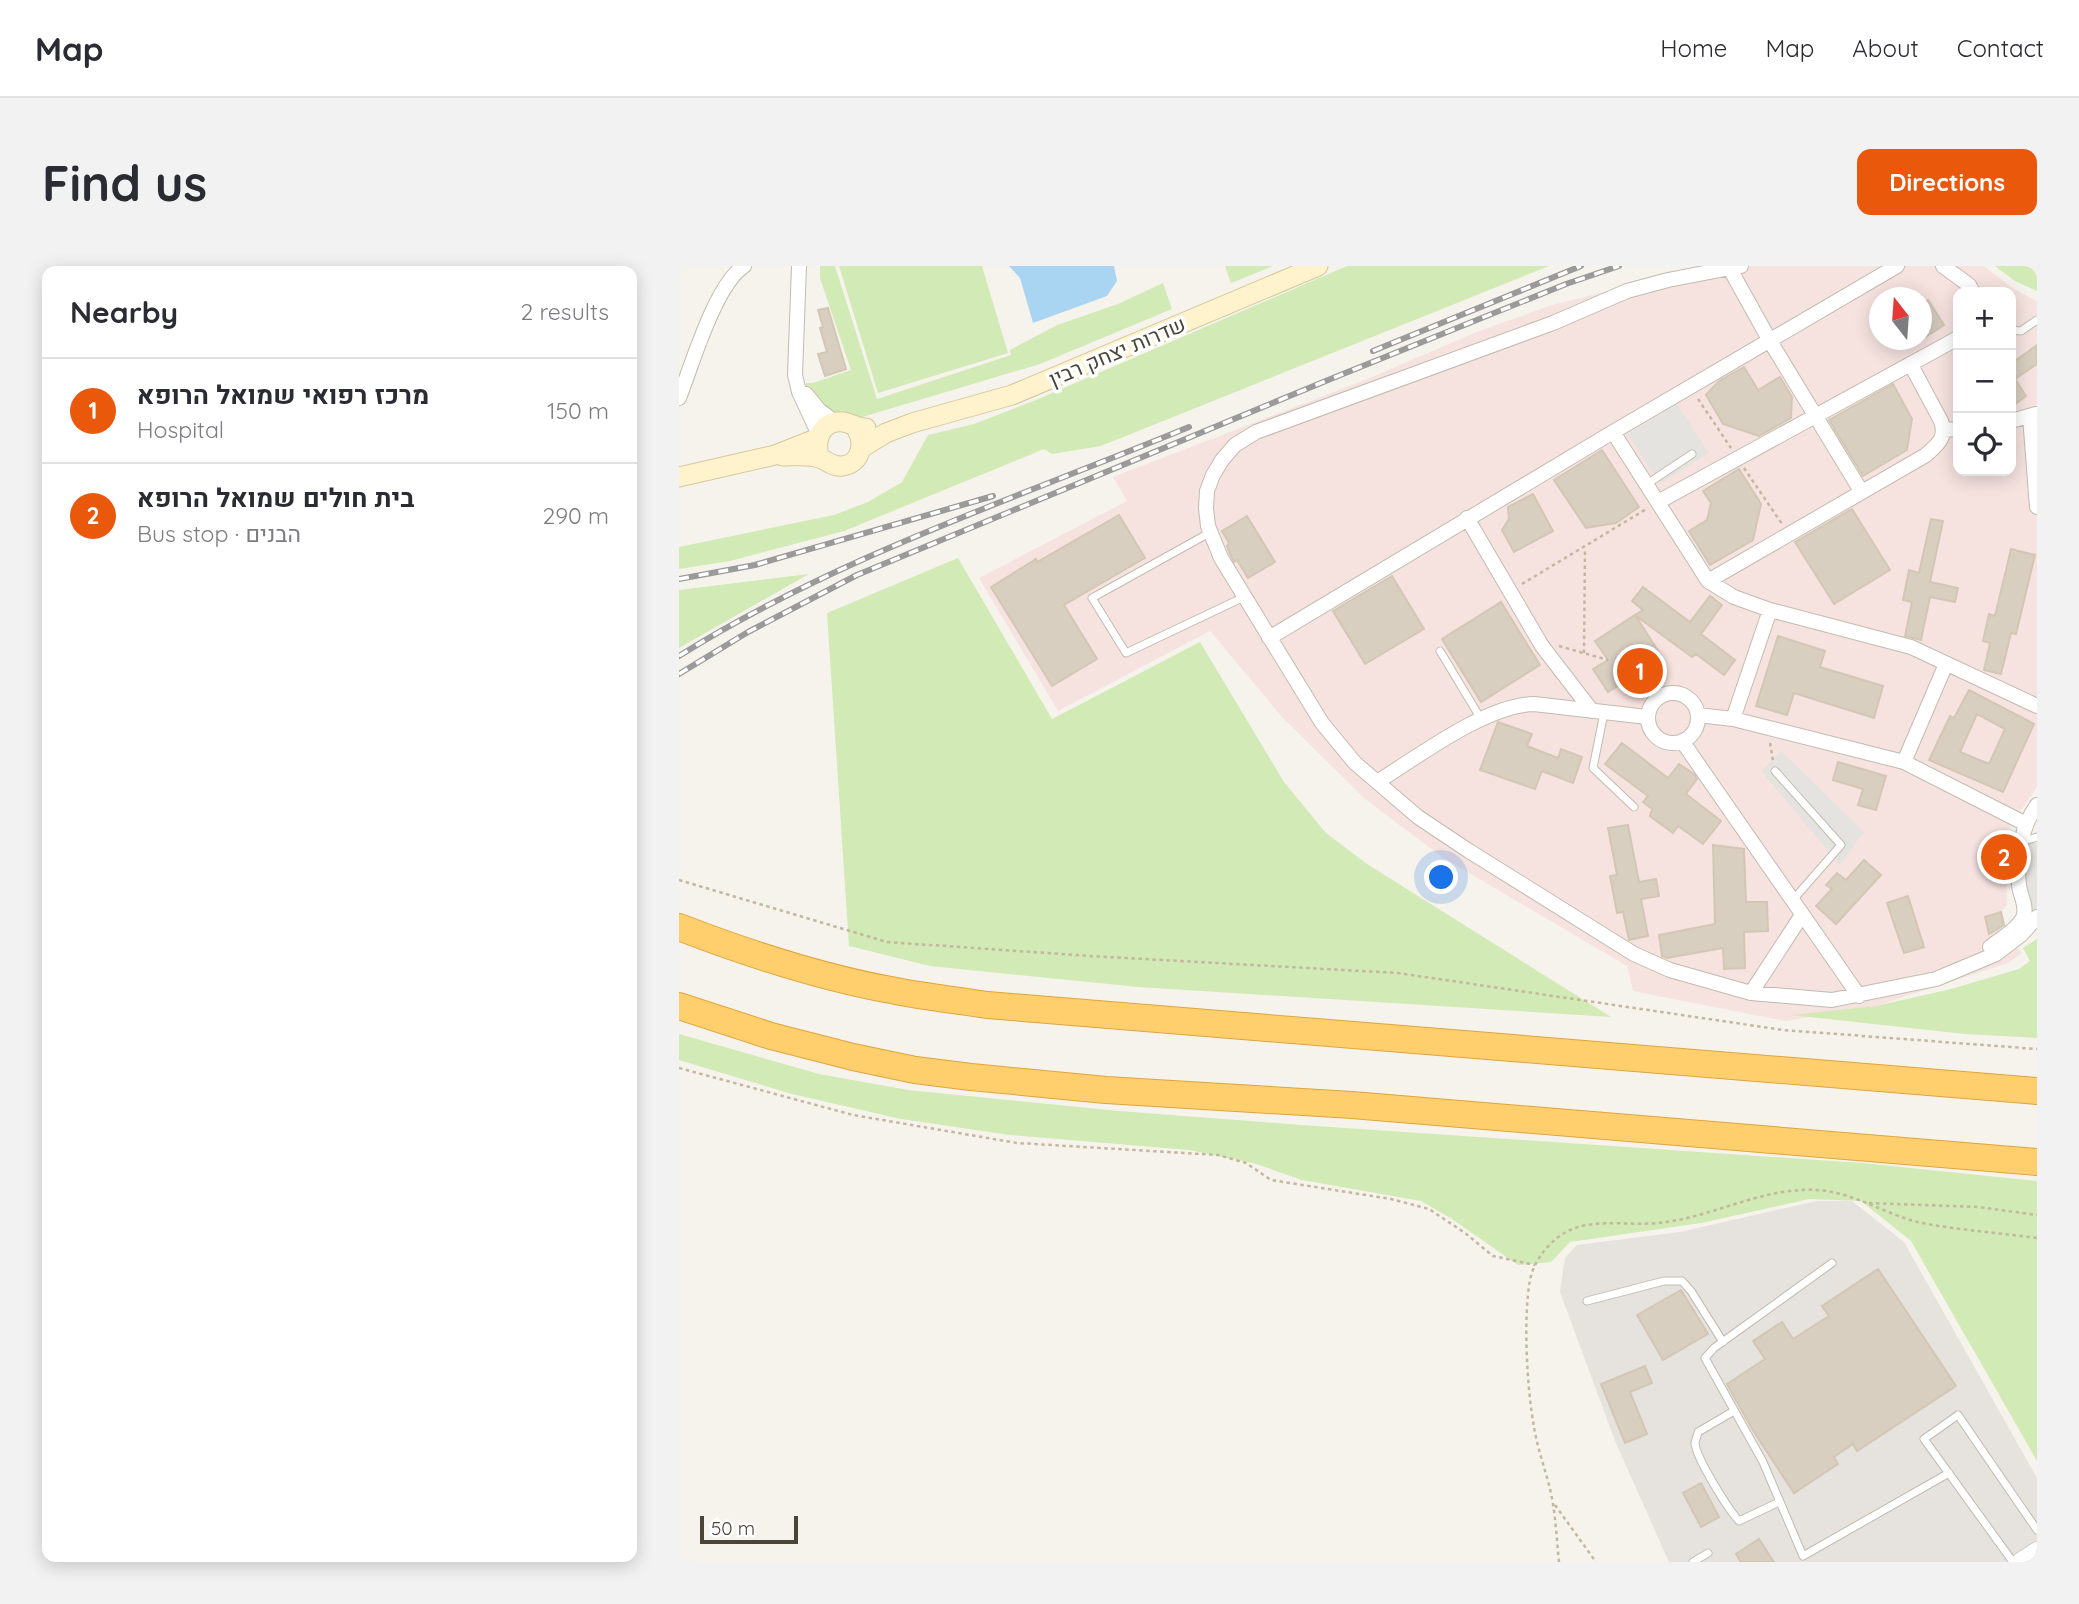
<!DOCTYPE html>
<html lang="en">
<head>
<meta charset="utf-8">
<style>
	:root { --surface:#fff; --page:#f2f2f3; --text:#2b2b33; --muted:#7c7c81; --line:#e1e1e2; --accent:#ea580c }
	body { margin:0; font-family:Quicksand,Heebo,sans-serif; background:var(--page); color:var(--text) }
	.controls { position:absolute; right:21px; top:21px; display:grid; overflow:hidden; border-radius:14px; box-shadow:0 4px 18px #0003 }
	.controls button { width:63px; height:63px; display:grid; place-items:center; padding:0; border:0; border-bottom:2px solid var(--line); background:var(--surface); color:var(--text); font:35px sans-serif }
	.compass { position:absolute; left:1190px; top:21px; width:63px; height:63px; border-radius:50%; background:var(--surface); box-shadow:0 4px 18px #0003; rotate:343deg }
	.scale { position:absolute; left:21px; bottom:18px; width:98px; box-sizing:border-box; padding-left:7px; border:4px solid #4b4439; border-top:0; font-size:19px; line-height:24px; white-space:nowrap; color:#4b4439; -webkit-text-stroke:5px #fff; paint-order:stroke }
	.you { position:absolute; left:763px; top:612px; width:24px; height:24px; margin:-18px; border:5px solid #fff; border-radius:50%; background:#1a73e8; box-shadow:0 0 0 10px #1a73e833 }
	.badge { display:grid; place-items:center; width:46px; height:46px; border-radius:50%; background:var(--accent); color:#fff; font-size:23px; font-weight:700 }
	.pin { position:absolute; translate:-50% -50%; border:4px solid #fff; box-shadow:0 2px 7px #0006 }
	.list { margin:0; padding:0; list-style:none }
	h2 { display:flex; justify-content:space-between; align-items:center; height:91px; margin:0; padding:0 28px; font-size:30px }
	h2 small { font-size:23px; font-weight:400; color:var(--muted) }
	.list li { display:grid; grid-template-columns:46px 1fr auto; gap:21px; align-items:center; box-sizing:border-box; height:105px; padding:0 28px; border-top:2px solid var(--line) }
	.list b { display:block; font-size:26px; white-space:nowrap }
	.list p { margin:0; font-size:23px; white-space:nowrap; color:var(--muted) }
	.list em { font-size:23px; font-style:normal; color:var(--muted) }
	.icon { flex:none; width:38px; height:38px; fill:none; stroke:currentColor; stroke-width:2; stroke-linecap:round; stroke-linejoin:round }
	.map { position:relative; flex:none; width:1358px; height:1296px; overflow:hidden; border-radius:14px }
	header { display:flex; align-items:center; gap:42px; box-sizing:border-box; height:98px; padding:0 35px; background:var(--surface); border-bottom:2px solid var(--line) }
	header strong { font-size:33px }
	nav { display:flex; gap:38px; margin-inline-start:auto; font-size:24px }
	.intro { display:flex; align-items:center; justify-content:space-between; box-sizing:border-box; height:168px; padding:0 42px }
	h1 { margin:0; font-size:49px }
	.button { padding:18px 32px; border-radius:14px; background:var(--accent); color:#fff; font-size:24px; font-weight:700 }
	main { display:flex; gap:42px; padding:0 42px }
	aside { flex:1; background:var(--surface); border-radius:14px; box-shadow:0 4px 18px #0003 }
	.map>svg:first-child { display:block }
</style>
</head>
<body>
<header>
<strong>Map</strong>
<nav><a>Home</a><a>Map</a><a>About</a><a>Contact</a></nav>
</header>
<div class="intro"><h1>Find us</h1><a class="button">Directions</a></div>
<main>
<aside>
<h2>Nearby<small>2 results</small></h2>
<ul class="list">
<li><span class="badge">1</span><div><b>מרכז רפואי שמואל הרופא</b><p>Hospital</p></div><em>150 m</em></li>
<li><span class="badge">2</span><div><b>בית חולים שמואל הרופא</b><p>Bus stop · הבנים</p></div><em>290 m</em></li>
</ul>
</aside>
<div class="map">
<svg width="1358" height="1296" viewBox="0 0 1358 1296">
	<rect width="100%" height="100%" fill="#f6f3ec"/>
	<!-- industrial -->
	<path fill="#e6e2dd" d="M1137,935H1173L1225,976L1358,1212V1296H990L936,1175L881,1026L886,992L898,979L1001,966Z"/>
	<!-- medical -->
	<path fill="#f6e3e0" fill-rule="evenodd" d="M1029,0H1305L1335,23L1358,35V521L1326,568L1328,639L1322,646L1326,657L1322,664L1343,687L1329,697L1197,740L1106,755L954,725L948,700L763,591L686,533L603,451L531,365L379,445L300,312L448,235L434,211L686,114L800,65L873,39ZM1279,26H1332V205H1279ZM1200,32H1242V74H1200Z"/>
	<!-- green -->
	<path fill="#d2eab5" d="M141,0H156L198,133L332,89L331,84L378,59L439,38L484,17L493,43L361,98L133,166L127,137V117H134L172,104L141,12Z
		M160,0H303L329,87L199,127Z
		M546,0H594L552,17Z
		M668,0H870L422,180L373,188L365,183L165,265L51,295L0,303V281L155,249L189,236L223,216L249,169L295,158L357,134Z
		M1316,0H1358V25L1336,15Z
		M279,292L373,453L521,376L605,516L647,567L688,598L932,751L459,721L251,700L170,680L148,347Z
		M130,308L0,382V324Z
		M1358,673V772L1286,768L1112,749L1197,740L1272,723L1340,703L1351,695L1344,682Z
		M0,768L140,808L229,824L440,845L622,859L1183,897L1358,915V1195L1232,975L1182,935L1130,933L1022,957L891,976L872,996L839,999L773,953L742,935L623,914L574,897L510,884L331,869L222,853L113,828L0,794Z"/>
	<!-- parking -->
	<path fill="#e5e3e0" d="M998,138L1030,187L981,218L948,168Z
		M1102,485L1185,566L1161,599L1082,505Z
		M1346,577H1358V652L1343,647Z"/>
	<!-- water -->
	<path fill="#a9d4f2" d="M330,0H435L438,15L428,30L354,57L341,12Z"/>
	<!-- building -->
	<path fill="#d8cfc1" stroke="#d3c7b4" stroke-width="2" fill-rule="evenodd" d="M1249,34L1265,59L1242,74V38Z
		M149,42L167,103L146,110L139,88L148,86L141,62L144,61L139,44Z
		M1358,79V98L1336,113L1347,130L1332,141V98Z
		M1065,101L1079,124L1101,111L1113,131L1112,152L1080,170L1044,158L1027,129L1040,115Z
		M1214,118L1233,153L1228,184L1184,210L1150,154Z
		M923,184L960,241L937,257L907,262L875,214Z
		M1060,203L1082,238L1074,274L1031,299L1010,265L1028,254L1032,237L1024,225Z
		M854,228L874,265L835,286L823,264L830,253L829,241Z
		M1173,243L1211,304L1155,338L1116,276Z
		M440,249L466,292L385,339L418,393L373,420L312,321L357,293L358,296Z
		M568,250L596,296L569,312L558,294L555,296L551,288L548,280L550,277L543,265Z
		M1252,253L1264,255L1251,316L1279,322L1276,336L1251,331L1242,374L1226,370L1233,336L1224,334L1230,304L1240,307Z
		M1332,283L1356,289L1337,368L1332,367L1322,408L1305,404L1311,377L1304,375L1310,348L1316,350Z
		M713,310L745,363L686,398L654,345Z
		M964,321L1011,356L1031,330L1043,339L1022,368L1056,394L1045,409L1017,388L1013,391L956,349L964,344L953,335Z
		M822,336L861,399L802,436L763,373Z
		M956,349L983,391L929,426L914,403L929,394L916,375Z
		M1099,370L1146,385L1141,401L1204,420L1195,452L1115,427L1108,449L1077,440Z
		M1290,424L1355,458L1324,526L1250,494L1271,450L1275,452ZM1298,448L1326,463L1310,498L1281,486Z
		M819,456L853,468L848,480L879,492L882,483L903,491L894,517L863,505L856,523L801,504Z
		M943,477L989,512L1000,498L1015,508L1018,513L1007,528L1042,555L1024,578L999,560L994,567L971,550L973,543L964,536L969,530L926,498Z
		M1159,496L1207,510L1197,544L1179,539L1184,523L1154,514Z
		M949,559L960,616L977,613L980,630L962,633L969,670L950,674L944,646L938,647L931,610L938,609L929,562Z
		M1034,579L1065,583L1067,636H1088L1089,665L1065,666L1066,702L1045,703L1044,682L988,692L983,690L980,669L1036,658Z
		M1185,594L1202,609L1157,658L1137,640L1153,623L1147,619L1158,607L1167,614Z
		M1229,630L1245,681L1225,687L1208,637Z
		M1322,646L1325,659L1310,668L1306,651Z
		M1199,1003L1277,1120L1178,1185L1174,1178L1155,1191L1159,1198L1115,1227L1075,1166L1048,1118L1086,1093L1074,1075L1103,1056L1114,1073L1150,1050L1143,1040Z
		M1002,1024L1029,1068L984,1094L958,1049Z
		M966,1100L973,1117L951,1126L968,1168L946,1177L922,1118Z
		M1022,1217L1040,1251L1022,1261L1004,1227Z
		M1080,1273L1095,1296H1062L1057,1288Z"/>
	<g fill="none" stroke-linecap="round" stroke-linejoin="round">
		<defs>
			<path id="service" d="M1332,64L1342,65L1358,54
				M968,218L1013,188
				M532,266L413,332L447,387L565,331
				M761,385L802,453
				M925,447L914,502L955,541
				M1096,505L1162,579L1113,635
				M1342,576L1358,571
				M1153,997L1035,1082L1026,1092L1084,1196L1124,1290L1270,1207
				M908,1035L985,1015H1003L1012,1025L1044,1076
				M1055,1145L1019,1166C1019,1168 1016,1175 1016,1177C1017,1192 1049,1243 1060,1255L1100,1236
				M1014,1296L1029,1287
				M1334,1296L1245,1173L1279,1149L1358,1264"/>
			<path id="minor" d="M120,0L116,109L120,126L140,169
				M1062,0L989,14L948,25L874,57L577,166L556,179L543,194L534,209L528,225L527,242L529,260L542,292L643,457L676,497L739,551L790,585L955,688L991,704L1072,727L1153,734L1257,713L1317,688L1342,669L1358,651
				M1264,0L1290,19L1294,26
				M1051,3L1091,75L1182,225
				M127,128L140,144L156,156
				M0,132C13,99 36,19 65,0
				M1351,151L1358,241
				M1332,155L1357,148
				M1265,164L1279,163
				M934,166L1029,315L1055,331L1091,344L1232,381L1358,440
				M979,236L1279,72
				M788,252L863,380L913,445
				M1029,315L1247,189C1259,178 1268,172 1262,155L1232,99
				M590,372L934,166L1218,0
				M969 452a25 25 0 1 1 50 0a25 25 0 1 1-50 0Z
				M1019,449L1054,453L1225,496L1347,558
				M1054,453L1091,344
				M1003,475L1180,730
				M1225,496L1267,398
				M698,516C740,490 807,439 855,438L968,451
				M1311,681C1322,672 1337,665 1344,652C1349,641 1341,630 1340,619C1337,592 1342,561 1358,539
				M1072,727L1123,649"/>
			<path id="tertiary" d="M1341,1296L1358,1285"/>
			<path id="secondary" d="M182,182L207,167L233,157L333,129L639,0
				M139,183C137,168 147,154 164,156C173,157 177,162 187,162
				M104,190C116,190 132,188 143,193C150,196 154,201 163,200C183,198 186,176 177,162
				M0,211L96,189L139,172"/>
			<path id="motorway" d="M0,661C70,688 143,712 217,725C247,731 277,734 308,739L1358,825
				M0,740L92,770L174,791L236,804L292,811L427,824L673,839L1358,896"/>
		</defs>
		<!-- service casing -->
		<use href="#service" stroke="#c2bbae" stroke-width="9"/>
		<!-- minor casing -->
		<use href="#minor" stroke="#c2bbae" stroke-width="16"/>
		<!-- tertiary casing -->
		<use href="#tertiary" stroke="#c2bbae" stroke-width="19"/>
		<!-- secondary casing -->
		<use href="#secondary" stroke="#d6c79b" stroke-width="21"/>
		<!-- motorway casing -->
		<use href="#motorway" stroke="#e0a43c" stroke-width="28"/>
		<!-- path -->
		<path stroke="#c4b79f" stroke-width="2.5" stroke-dasharray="3.5 3.5" stroke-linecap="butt" d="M1019,133L1052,182
			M1065,202L1103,258
			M843,318L969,242
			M880,380L929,394
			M905,387L906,282
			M1091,477L1094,495
			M0,614L208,676L411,690L719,707L1104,764L1358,783
			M0,802L174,849L338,877L539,889L567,897L592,914L712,933L750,943L786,967L814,990L856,999
			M1190,937L1299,941L1358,949
			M876,1239L917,1296
			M880,1296C878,1277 877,1257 874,1238C870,1212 859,1187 855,1161C848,1123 844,1052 851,1014C855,994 871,974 889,965C914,952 950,960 978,957C1036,952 1088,917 1147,925C1181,930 1210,950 1243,957C1280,964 1320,967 1358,972"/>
		<!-- service -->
		<use href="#service" stroke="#fff" stroke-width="7"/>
		<!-- minor -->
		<use href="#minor" stroke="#fff" stroke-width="14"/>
		<!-- tertiary -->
		<use href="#tertiary" stroke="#fff" stroke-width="18"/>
		<!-- secondary -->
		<use href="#secondary" stroke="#fff3cd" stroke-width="19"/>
		<!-- motorway -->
		<use href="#motorway" stroke="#ffcf6e" stroke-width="26"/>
		<defs>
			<path id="rail" d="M694,85L902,0
				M0,313L76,299L314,230
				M0,390C158,291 338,232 510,161
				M0,408L69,366L178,309L654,112L887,18L940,0"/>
		</defs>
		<!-- rail casing -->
		<use href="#rail" stroke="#9a9a9a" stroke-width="6"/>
		<!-- rail -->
		<use href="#rail" stroke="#fff" stroke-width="3.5" stroke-dasharray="10" stroke-linecap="butt"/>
	</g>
	<g text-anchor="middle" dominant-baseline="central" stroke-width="7" stroke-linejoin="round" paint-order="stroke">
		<!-- street labels -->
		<g font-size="21" fill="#4b4439" stroke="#fff">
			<text transform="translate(438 85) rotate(-23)">שדרות יצחק רבין</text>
		</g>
	</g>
</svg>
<div class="controls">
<button>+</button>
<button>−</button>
<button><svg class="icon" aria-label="locate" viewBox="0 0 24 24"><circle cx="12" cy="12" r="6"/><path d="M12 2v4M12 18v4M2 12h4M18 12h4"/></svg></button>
</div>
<svg class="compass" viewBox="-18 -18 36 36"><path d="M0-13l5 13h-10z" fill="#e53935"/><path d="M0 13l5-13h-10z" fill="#7c7c81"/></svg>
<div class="scale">50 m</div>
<div class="you"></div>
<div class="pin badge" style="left:961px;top:405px">1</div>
<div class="pin badge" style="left:1325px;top:591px">2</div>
</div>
</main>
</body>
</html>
